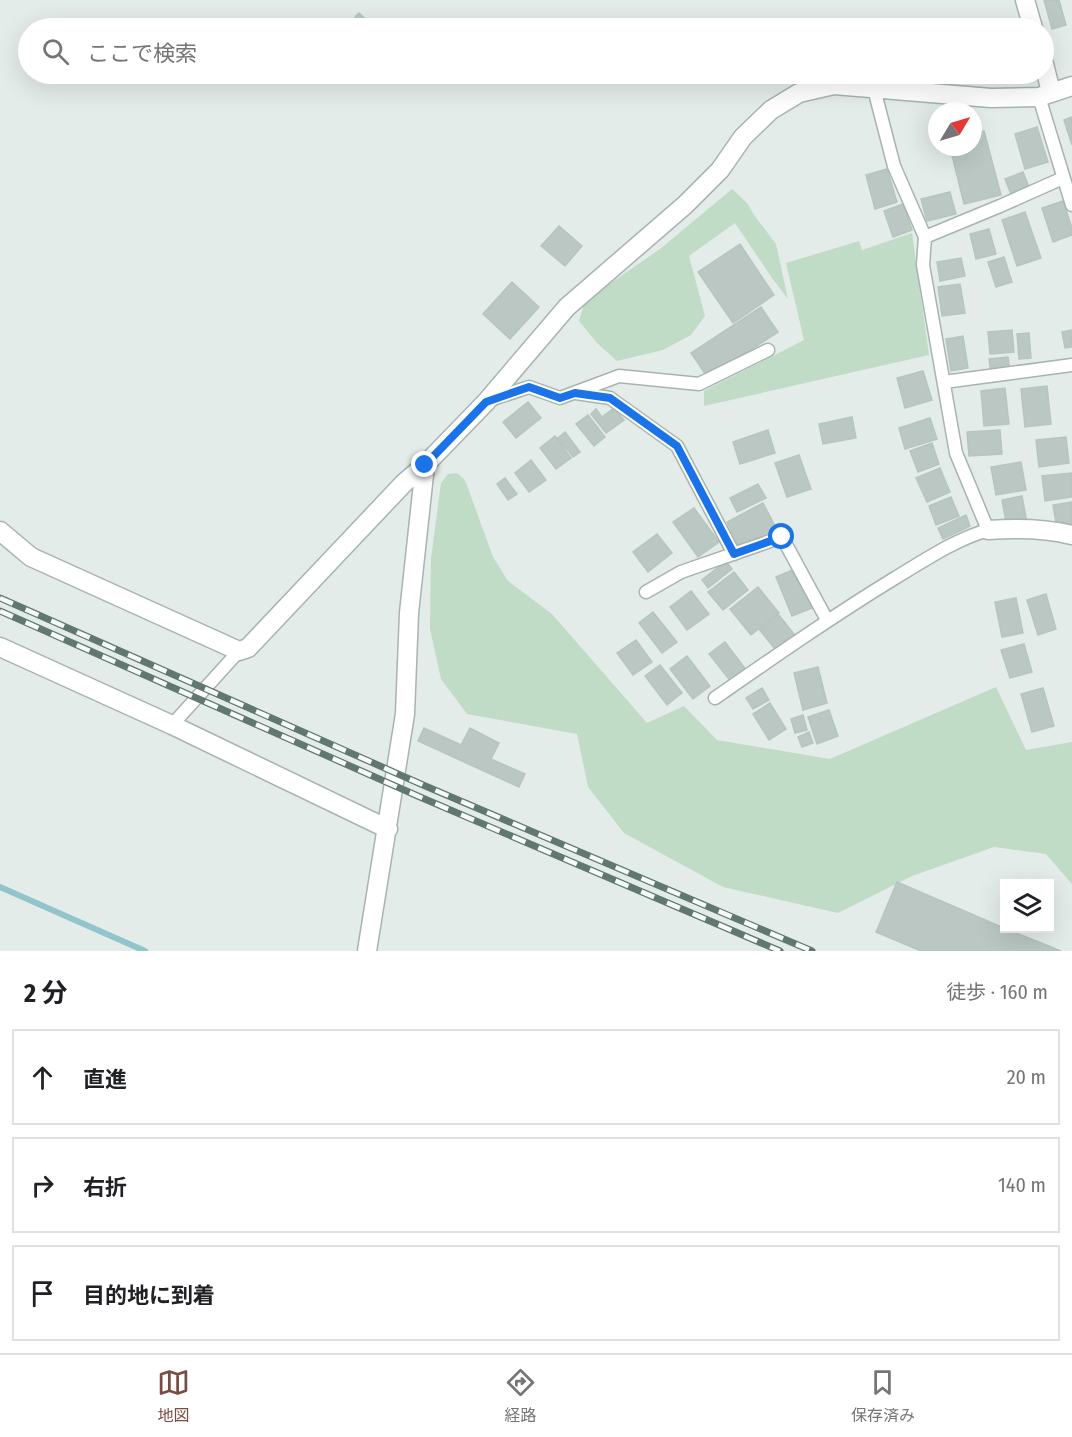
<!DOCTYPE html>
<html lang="ja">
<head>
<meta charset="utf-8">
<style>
	:root { --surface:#fff; --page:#f6f6f6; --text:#202124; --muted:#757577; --line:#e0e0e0; --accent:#784e44 }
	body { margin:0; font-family:"Fira Sans Condensed","Noto Sans JP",sans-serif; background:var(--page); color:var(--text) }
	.controls { position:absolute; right:18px; bottom:18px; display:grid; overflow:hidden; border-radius:0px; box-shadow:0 6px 24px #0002 }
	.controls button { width:54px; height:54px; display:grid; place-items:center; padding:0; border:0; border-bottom:2px solid var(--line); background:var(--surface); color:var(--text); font:30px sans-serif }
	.compass { position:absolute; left:928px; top:102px; width:54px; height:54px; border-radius:50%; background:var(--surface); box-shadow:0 6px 24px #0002; rotate:52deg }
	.stop { position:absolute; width:18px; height:18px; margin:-14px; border:4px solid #1a73e8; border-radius:50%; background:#fff }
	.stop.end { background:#1a73e8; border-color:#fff; box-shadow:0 2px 6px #0008 }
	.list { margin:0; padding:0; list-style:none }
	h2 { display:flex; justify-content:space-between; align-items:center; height:78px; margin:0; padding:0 24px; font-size:26px }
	h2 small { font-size:20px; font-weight:400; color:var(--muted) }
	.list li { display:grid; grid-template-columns:39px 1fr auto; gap:18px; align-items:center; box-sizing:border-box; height:96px; margin:0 12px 12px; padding:0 12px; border:2px solid var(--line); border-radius:0px }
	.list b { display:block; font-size:22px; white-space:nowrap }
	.list em { font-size:20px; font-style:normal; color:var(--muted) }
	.icon { flex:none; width:33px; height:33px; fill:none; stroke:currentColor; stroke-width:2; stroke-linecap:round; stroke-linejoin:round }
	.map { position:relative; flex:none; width:1072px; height:951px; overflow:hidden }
	.search { position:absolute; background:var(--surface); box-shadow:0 6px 24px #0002; left:18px; right:18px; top:18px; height:66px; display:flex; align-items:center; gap:15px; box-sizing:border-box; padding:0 21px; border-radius:33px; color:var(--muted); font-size:22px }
	.sheet { height:402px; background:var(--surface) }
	nav { display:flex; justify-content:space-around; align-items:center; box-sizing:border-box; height:84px; border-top:2px solid var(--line); background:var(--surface); font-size:16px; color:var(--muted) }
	nav a { display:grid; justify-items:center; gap:3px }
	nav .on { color:var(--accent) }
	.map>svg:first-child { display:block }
</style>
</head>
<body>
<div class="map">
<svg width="1072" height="951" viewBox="0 0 1072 951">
	<rect width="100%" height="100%" fill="#e4ece9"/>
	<!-- green -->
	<path fill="#c0dbc6" d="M732,189L747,203L754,215L776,244L788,299L772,278L735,223L689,256L705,316L691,335L663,350L617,361L597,343L579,321L585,301L660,249Z
		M912,233L929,355L704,406V391L804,340L786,263L859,241L862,250Z
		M457,473L465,480L493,557L508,581L552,614L647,723L684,706L717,740L830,759L996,687L1026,750L1072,742V884L1046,854L994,847L912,876L838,913L723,887L624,833L588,787L577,734L467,714L441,679L430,629L431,559L441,483L448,474Z"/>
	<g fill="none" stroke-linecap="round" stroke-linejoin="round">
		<!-- stream -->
		<path stroke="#92c4cc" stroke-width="6" d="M0,887L145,951"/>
	</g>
	<!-- building -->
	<path fill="#bac7c2" stroke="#b7c5bf" stroke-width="1.5" d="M1044,0H1059L1066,25L1052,29Z
		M359,13L371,24L367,28L355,17Z
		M1072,117V145L1064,120Z
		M1037,127L1048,162L1025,169L1015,134Z
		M984,131L1001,195L964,204L950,147H973V133Z
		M887,169L897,202L875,209L866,175Z
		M1023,172L1029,187L1011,194L1005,179Z
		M950,192L956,214L927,221L921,199Z
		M1063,201L1072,228V235L1053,242L1042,208Z
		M903,204L912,230L893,237L884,211Z
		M1025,212L1041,258L1017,266L1002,220Z
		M559,226L582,246L565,266L541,246Z
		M989,229L996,254L976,259L970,234Z
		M740,244L774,295L733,323L698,272Z
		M1004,257L1012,282L996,287L988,262Z
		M961,258L965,276L940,281L937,262Z
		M512,282L539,307L510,339L483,314Z
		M960,284L965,313L942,316L938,287Z
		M761,307L778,332L708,378L691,353Z
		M1012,330L1014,352L990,354L988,332Z
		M1072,330V347L1065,348L1062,332Z
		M1029,333L1031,358L1019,359L1017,334Z
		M963,336L968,368L951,371L946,339Z
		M1008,357L1010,371L991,373L989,359Z
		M923,371L932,400L905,408L897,378Z
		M1047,386L1051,424L1025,427L1021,389Z
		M1005,388L1009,424L984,426L981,391Z
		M528,402L541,418L516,438L503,422Z
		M614,408L624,420L606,433L591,414L596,409L602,417Z
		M588,415L605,437L594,446L576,424Z
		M852,417L856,438L823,444L819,424Z
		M930,418L937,439L905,449L899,428Z
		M768,430L775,453L740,464L733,442Z
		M1000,430L1002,454L969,456L967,432Z
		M565,432L580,452L573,457L558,438Z
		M555,436L571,458L556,469L540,448Z
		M1066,437L1069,463L1039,467L1036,440Z
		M932,443L939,464L918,472L910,451Z
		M799,455L811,489L787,497L775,463Z
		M531,460L546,480L529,492L515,473Z
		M1021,462L1026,490L996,495L991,467Z
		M940,468L950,492L927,502L916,478Z
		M1072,473V497L1045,501L1042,476Z
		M505,478L517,494L508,500L497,484Z
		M758,484L766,498L737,512L730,498Z
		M1022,496L1027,523L1007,527L1002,500Z
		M951,497L959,516L936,525L929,506Z
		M1072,502V527L1057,529L1053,505Z
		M763,503L777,530L740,549L727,522Z
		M694,508L719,542L698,557L673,522Z
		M966,515L970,526L943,539L938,528Z
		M657,534L672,553L648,572L633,552Z
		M726,561L732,569L708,588L702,580Z
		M795,569L812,608L792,616L776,577Z
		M734,572L748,590L723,610L708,592Z
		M758,587L779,613L751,635L730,609Z
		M691,591L709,614L687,630L670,607Z
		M1046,594L1056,629L1038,635L1027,600Z
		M1016,598L1023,633L1002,637L995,602Z
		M653,612L677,642L662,653L639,623Z
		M778,614L797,638L778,653L759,629Z
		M636,640L652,662L633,675L617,653Z
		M725,642L747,671L732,683L709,654Z
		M1024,644L1032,672L1010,678L1001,650Z
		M687,656L710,686L693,699L670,669Z
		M660,665L682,693L667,705L645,676Z
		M818,667L827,703L803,710L794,673Z
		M762,688L769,700L753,709L746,698Z
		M1043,688L1054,726L1032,732L1021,694Z
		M770,703L786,729L769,740L753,714Z
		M829,710L838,736L817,744L808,717Z
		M803,715L807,730L795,733L791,719Z
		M424,728L461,745L470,728L499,743L491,759L525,774L519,787L418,741Z
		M809,732L813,743L802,747L798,737Z
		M897,882L1004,928L1061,951H921L876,932Z"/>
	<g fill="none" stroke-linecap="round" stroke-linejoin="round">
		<defs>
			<path id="lane" d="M1039,97L1072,205
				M925,237L1000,206L1063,178
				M944,382L1072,365
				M576,393L610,398L677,446L734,554
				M487,401L529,387L560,398L619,376L699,384L768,350
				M646,592L681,572L782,537L827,620
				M715,698C774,657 833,616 895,578C925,560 954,540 988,530L956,453L923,265L925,237L894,166L874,89
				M172,725L239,651"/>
			<path id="street" d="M1025,0L1033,28
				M1044,64L1051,92
				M988,530C1016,528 1045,528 1072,535
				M0,531L31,557L239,651L248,648L404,483L425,465L486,402L567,307L685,205L720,170L743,137L771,110L799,93L834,85L991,98L1039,97L1072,86
				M0,647L172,725L388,829
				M367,951L405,714L409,613L425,465"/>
		</defs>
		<!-- lane casing -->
		<use href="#lane" stroke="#a7b4b0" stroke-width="15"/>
		<!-- street casing -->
		<use href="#street" stroke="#a7b4b0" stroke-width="21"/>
		<!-- lane -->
		<use href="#lane" stroke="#fff" stroke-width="12"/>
		<!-- street -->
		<use href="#street" stroke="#fff" stroke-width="18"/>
		<defs>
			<path id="rail" d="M0,598L423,785L812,951
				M0,611L420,797L780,951"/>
		</defs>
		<!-- rail casing -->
		<use href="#rail" stroke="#607871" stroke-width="7"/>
		<!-- rail -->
		<use href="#rail" stroke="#f5f9f7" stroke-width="4.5" stroke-dasharray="14" stroke-linecap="butt"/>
	</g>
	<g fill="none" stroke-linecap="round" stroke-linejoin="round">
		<!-- route -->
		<path stroke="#1a73e8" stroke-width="8" d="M425,465L486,402L529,387L560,398L575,393L610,398L677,446L734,554L782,537"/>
	</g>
</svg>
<div class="controls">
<button><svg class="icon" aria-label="layers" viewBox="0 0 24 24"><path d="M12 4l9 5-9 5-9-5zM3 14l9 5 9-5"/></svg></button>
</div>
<svg class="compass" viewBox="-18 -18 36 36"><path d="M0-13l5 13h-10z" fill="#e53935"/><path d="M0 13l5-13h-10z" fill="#757577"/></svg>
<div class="stop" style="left:782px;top:537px"></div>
<div class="stop end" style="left:425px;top:465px"></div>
<div class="search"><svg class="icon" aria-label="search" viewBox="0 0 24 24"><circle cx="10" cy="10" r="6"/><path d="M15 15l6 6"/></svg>ここで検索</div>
</div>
<section class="sheet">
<h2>2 分<small>徒歩 · 160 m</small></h2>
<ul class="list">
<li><svg class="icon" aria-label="ahead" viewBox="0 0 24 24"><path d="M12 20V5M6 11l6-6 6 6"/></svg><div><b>直進</b></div><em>20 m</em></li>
<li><svg class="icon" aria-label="right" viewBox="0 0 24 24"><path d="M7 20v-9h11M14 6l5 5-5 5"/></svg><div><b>右折</b></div><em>140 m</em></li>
<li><svg class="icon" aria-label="arrive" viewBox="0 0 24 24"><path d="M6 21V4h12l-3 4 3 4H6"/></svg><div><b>目的地に到着</b></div></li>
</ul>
</section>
<nav>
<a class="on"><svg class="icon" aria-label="map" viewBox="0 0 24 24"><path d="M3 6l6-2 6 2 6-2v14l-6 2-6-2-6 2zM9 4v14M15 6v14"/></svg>地図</a>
<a><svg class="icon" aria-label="directions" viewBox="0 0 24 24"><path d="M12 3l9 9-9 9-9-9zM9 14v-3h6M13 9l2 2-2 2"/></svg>経路</a>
<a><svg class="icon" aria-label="saved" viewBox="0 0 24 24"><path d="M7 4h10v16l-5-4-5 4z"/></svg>保存済み</a>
</nav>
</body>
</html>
